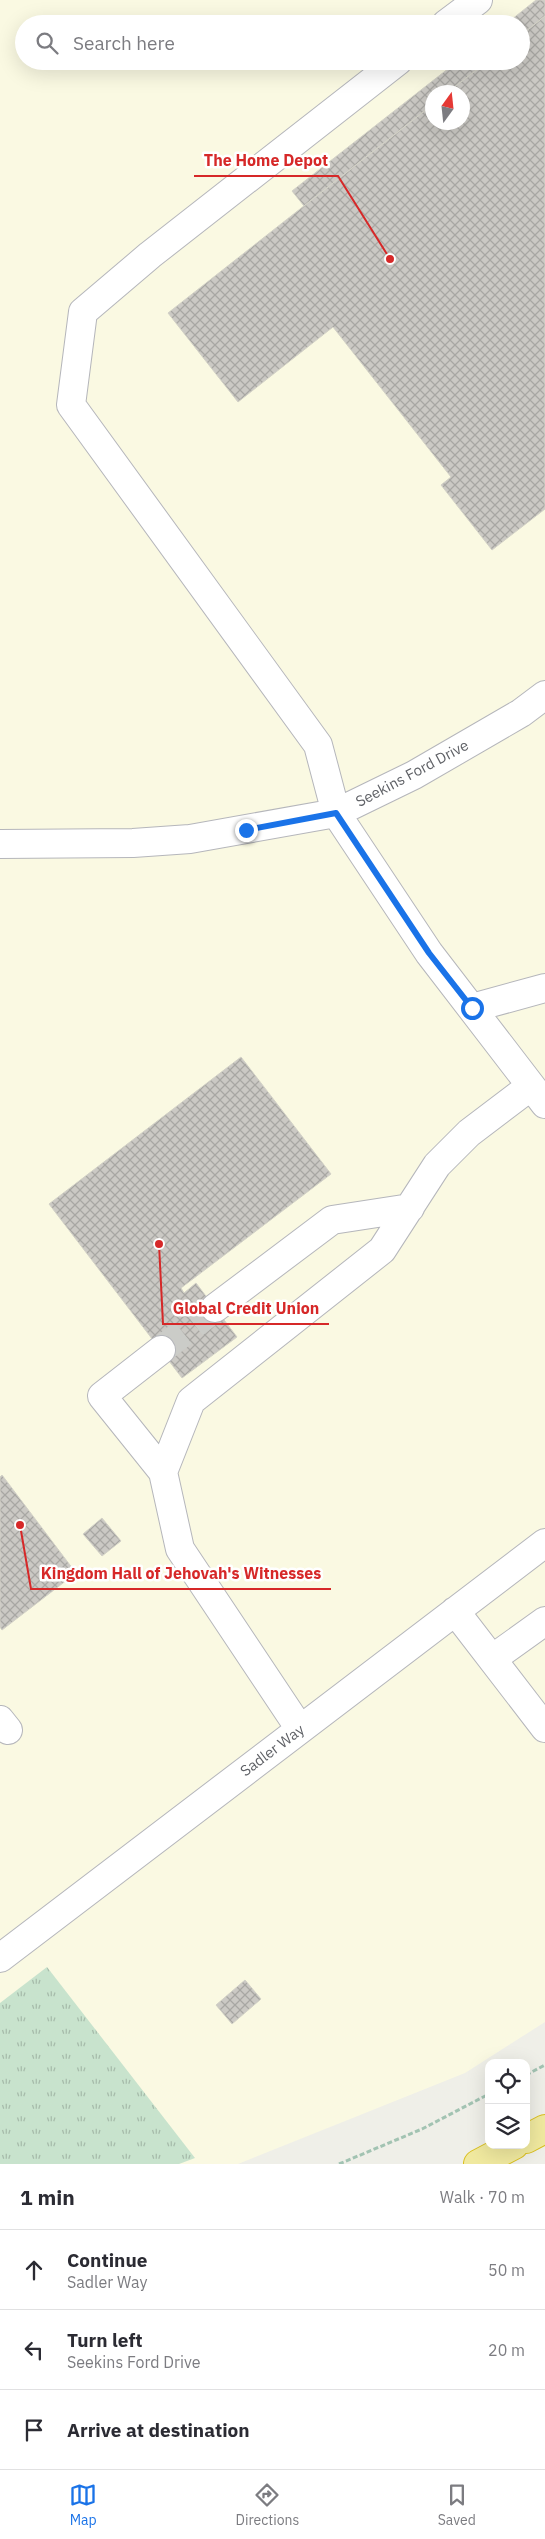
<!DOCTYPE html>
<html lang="en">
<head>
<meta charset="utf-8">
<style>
	:root { --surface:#fff; --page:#f2f2f3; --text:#2b2b33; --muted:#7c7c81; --line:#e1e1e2; --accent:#1a73e8 }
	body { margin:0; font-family:"IBM Plex Sans",sans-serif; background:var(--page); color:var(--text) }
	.controls { position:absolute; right:15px; bottom:15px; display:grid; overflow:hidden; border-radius:10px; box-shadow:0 5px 20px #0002 }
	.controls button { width:45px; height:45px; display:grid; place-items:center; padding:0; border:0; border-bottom:1px solid var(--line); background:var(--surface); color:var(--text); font:25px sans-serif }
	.compass { position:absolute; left:425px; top:85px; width:45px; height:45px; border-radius:50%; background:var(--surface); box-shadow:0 5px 20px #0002; rotate:15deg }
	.stop { position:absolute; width:15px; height:15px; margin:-11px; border:4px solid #1a73e8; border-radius:50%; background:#fff }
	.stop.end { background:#1a73e8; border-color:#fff; box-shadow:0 1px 5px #0008 }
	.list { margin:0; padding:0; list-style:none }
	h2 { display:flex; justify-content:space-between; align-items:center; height:65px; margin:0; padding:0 20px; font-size:21px }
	h2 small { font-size:16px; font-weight:400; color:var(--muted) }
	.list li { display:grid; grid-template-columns:32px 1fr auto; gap:15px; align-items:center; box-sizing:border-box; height:80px; padding:0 20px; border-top:1px solid var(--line) }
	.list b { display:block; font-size:19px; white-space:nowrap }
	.list p { margin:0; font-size:16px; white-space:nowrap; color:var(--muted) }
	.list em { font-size:16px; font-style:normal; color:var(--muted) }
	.icon { flex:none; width:28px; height:28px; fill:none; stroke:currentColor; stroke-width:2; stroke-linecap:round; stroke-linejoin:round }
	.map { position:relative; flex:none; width:545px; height:2164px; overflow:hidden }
	.search { position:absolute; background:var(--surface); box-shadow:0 5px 20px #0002; left:15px; right:15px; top:15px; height:55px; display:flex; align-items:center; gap:12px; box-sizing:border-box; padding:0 18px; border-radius:28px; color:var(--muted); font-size:19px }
	.sheet { height:305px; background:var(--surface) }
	nav { display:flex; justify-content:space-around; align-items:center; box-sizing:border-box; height:70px; border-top:1px solid var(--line); background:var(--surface); font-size:14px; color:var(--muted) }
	nav a { display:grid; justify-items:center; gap:2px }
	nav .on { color:var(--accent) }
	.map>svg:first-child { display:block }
</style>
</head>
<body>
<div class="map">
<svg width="545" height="2164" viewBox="0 0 545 2164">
	<defs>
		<pattern id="grass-tufts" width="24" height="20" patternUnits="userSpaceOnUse" patternTransform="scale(1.25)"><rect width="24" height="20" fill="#c8e3cd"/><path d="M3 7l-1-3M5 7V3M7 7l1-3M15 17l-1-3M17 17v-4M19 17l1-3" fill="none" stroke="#a6bbaa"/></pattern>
		<pattern id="building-cross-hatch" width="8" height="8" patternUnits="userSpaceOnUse" patternTransform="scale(1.25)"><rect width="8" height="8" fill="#cbc9c4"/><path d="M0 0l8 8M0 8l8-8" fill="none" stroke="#a8a7a3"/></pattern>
	</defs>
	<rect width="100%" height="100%" fill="#efefe8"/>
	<!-- commercial -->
	<path fill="#faf9e2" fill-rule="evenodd" d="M0,0H545V2022L465,2073L238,2164H0ZM24,24H521V61H24ZM432,92H462V122H432Z"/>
	<!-- grass -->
	<path fill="url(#grass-tufts)" d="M47,1967L195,2158L179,2164H0V2003Z"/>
	<!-- building -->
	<path fill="url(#building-cross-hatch)" stroke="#d3d2c7" d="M536,0H545V16L521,35V24H506Z
		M545,16V509L492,550L441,485L451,477L333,327L238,402L168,313L432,105V122H462V92H448L488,61H521V35Z
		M458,61H488L448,92H432V105L304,206L292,191Z
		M241,1057L331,1174L181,1288L184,1293L196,1283L237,1337L182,1378L49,1204Z
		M2,1475L76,1573L2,1630L0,1627V1477Z
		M102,1518L121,1541L102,1556L83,1534Z
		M245,1980L261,1999L232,2024L216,2005Z"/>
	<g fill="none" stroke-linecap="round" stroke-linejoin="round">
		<!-- minor-tunnel -->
		<path stroke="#cbccc8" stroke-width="28" stroke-dasharray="28 14" stroke-linecap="butt" d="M161,1350L215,1308"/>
		<defs>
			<path id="minor" d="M446,24L478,0
				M398,61L150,255L83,312L71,405L318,745L336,813L429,953L545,1104
				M0,844L133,843L190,839L336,813L414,775L521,713L545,695
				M472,1008L545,988
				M215,1308L332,1220L410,1208
				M161,1350L102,1396L163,1472
				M455,1611L545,1728
				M492,1659L545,1621
				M0,1720L8,1730
				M300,1729L180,1549L163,1472L191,1401L382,1250L437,1165L469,1133L531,1086
				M0,1958L545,1543"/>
			<path id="highway" d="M526,2139L545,2129
				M478,2164L514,2145"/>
		</defs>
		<!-- minor casing -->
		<use href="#minor" stroke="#b5b6bb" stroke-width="30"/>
		<!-- highway casing -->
		<use href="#highway" stroke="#dabf1e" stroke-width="30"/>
		<!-- path -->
		<path stroke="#a2c3b2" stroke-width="3" stroke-dasharray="5 2.5" stroke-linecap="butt" d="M526,2075L545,2065
			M339,2164L422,2129L489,2094"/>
		<!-- minor -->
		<use href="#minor" stroke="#fff" stroke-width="28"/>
		<!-- highway -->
		<use href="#highway" stroke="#f0e99f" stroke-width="28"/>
	</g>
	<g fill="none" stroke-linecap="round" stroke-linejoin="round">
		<!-- route -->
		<path stroke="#1a73e8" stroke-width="6" d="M246,830L336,813L429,953L472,1008"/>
	</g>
	<g text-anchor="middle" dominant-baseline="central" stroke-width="5" stroke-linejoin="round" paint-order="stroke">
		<!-- street labels -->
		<g font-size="15" fill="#5f6166" stroke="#fff">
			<text transform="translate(412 773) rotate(-28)">Seekins Ford Drive</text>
			<text transform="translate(272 1750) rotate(-37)">Sadler Way</text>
		</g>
	</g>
	<!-- callouts -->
	<path fill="none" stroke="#d62828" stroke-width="2" d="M390 259L338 176H194M159 1244L163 1324H329M20 1525L31 1589H331"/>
	<g fill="#d62828" stroke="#fff" stroke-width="2">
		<circle cx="390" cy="259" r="5"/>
		<circle cx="159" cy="1244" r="5"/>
		<circle cx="20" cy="1525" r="5"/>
	</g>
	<g font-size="16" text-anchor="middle" font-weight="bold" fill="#d62828" stroke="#fff" stroke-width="5" stroke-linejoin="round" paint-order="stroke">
		<text x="266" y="166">The Home Depot</text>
		<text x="246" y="1314">Global Credit Union</text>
		<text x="181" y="1579">Kingdom Hall of Jehovah's Witnesses</text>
	</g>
</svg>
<div class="controls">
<button><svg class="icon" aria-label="locate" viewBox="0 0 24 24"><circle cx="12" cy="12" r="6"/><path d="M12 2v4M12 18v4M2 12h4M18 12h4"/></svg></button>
<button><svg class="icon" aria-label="layers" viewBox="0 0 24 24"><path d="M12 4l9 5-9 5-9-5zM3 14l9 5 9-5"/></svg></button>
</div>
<svg class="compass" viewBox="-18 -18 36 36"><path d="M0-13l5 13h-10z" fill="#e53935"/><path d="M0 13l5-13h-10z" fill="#7c7c81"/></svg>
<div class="stop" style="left:472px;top:1008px"></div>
<div class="stop end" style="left:246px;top:830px"></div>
<div class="search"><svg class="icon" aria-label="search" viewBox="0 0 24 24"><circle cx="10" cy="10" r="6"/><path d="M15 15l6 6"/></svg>Search here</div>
</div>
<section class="sheet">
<h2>1 min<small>Walk · 70 m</small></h2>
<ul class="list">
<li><svg class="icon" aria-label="ahead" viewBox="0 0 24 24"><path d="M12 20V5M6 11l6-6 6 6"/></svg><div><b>Continue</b><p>Sadler Way</p></div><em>50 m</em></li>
<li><svg class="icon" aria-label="left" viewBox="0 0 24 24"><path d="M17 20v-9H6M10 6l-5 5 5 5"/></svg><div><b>Turn left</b><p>Seekins Ford Drive</p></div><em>20 m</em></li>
<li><svg class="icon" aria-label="arrive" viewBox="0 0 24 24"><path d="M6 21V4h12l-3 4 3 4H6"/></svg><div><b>Arrive at destination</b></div></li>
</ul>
</section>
<nav>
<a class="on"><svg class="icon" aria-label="map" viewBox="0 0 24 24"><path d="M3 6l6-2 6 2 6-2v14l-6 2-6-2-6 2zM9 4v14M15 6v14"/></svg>Map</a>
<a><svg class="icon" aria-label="directions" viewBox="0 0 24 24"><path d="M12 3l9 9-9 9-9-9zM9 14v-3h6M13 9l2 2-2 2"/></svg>Directions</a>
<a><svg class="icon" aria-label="saved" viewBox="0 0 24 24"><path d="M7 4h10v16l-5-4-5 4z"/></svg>Saved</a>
</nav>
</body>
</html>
